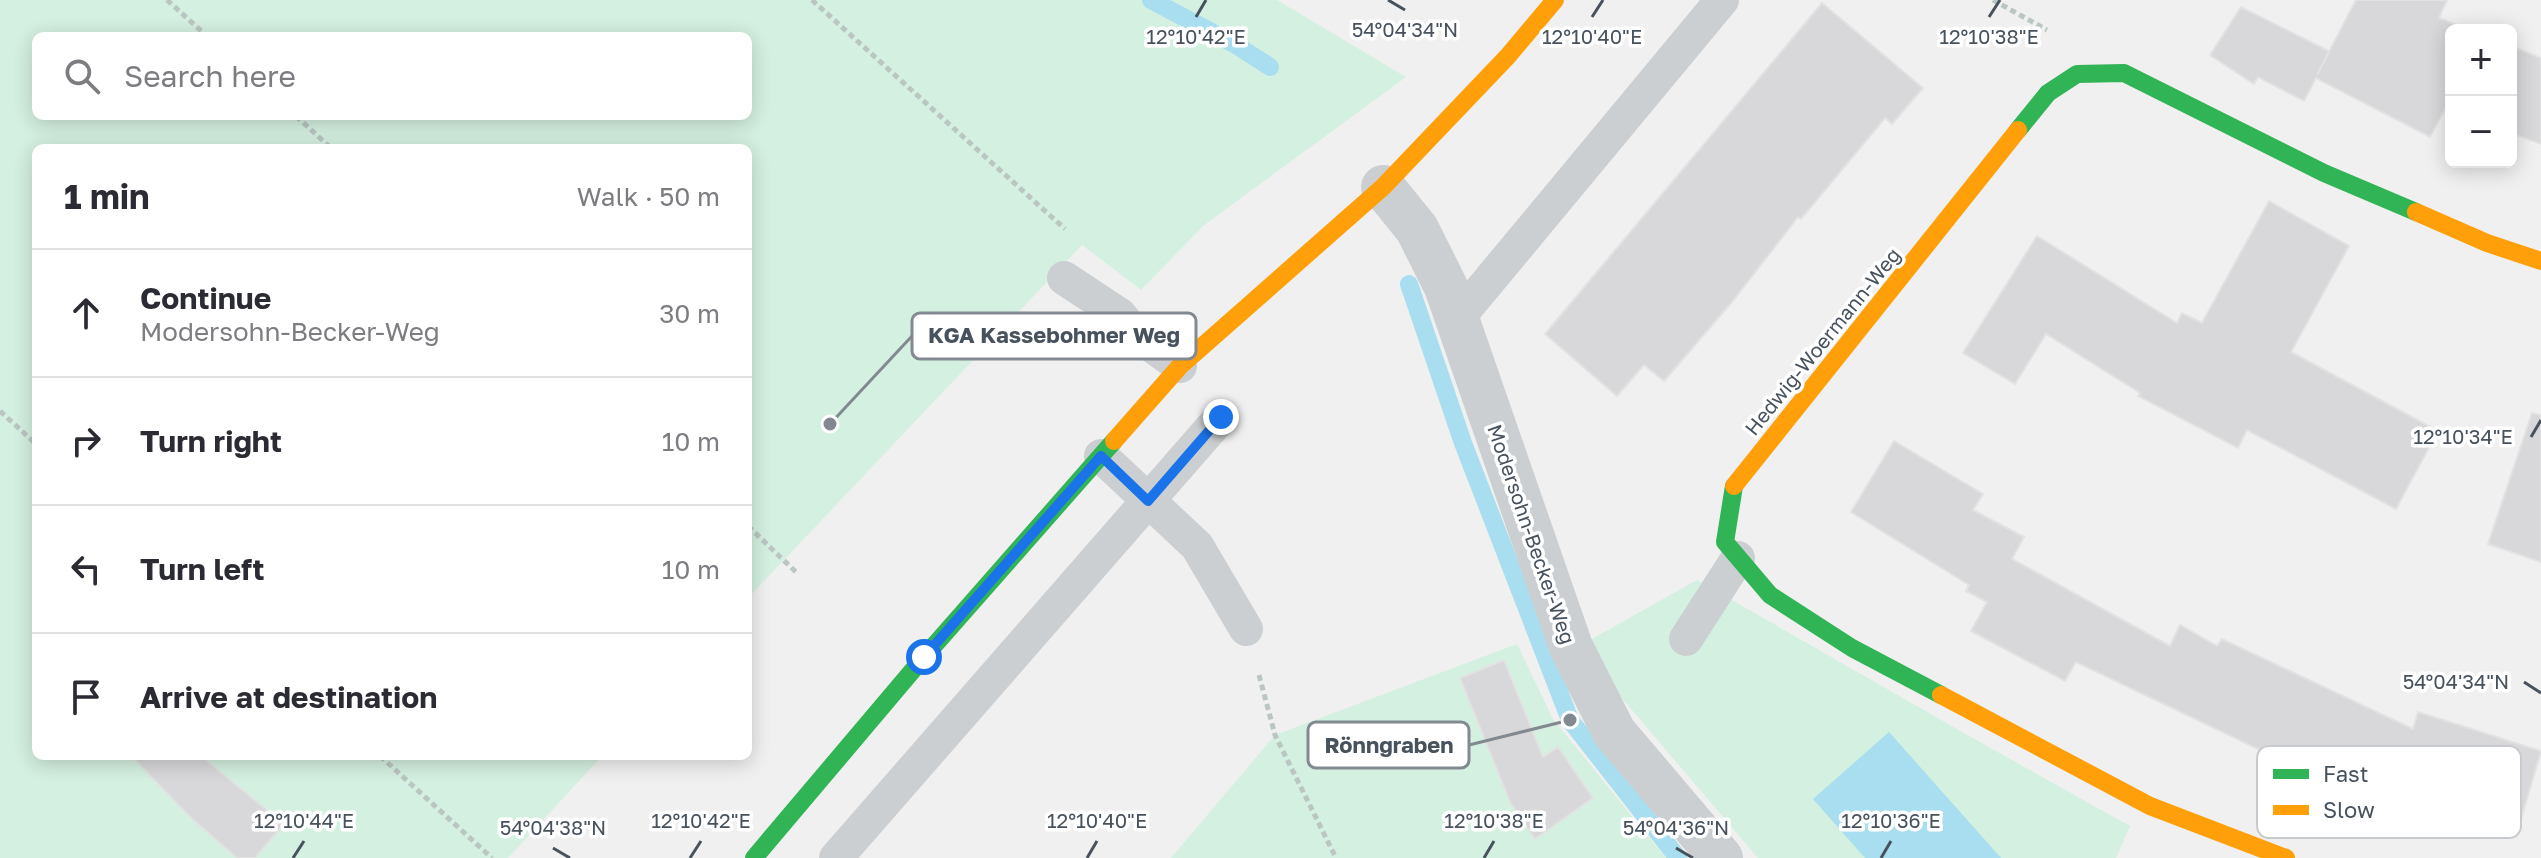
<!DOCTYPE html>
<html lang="en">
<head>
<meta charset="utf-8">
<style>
	:root { --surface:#fff; --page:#f7f7f7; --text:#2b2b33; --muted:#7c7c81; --line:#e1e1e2 }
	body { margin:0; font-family:"Golos Text",sans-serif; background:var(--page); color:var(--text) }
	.controls { position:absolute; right:24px; top:24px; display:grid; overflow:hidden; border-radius:12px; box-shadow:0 4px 20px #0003 }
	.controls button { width:72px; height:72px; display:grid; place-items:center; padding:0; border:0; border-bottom:2px solid var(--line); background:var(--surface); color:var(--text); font:40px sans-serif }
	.stop { position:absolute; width:24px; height:24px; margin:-18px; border:6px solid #1a73e8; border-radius:50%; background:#fff }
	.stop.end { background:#1a73e8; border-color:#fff; box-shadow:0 2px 8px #0008 }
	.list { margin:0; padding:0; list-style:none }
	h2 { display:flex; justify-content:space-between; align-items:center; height:104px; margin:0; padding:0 32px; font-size:34px }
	h2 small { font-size:26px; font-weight:400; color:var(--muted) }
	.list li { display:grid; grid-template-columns:52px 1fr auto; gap:24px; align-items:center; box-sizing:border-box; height:128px; padding:0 32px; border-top:2px solid var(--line) }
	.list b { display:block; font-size:30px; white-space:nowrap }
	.list p { margin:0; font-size:26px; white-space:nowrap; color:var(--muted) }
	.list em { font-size:26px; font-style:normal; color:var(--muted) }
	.icon { flex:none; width:44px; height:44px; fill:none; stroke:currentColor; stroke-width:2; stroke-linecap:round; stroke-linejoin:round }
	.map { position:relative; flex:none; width:2541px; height:858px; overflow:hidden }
	.search { position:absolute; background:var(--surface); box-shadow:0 4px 20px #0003; left:32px; top:32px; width:720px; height:88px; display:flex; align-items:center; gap:20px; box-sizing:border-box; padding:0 28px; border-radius:12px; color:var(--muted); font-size:30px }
	.panel { position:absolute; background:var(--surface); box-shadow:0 4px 20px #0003; left:32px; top:144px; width:720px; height:616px; border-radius:12px }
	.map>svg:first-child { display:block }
</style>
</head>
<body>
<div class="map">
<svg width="2541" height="858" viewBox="0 0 2541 858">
	<rect width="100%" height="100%" fill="#f1f0f0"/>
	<!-- green -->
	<path fill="#d4f0e0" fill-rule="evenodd" d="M0,0H1277L1406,77L1203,226L1141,290L1082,245L748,598V148H36V756H602L508,858H0ZM36,36H748V116H36Z
		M1697,580L1978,741L2130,826L2116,858H1758L1620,696L1590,640Z
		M1517,644L1553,719L1666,858H1171L1275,735Z"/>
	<!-- water -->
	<path fill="#a8deef" d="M1889,732L2001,858H1865L1813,799Z"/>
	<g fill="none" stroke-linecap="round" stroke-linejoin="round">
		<!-- stream -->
		<path stroke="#a8deef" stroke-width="18" d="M1151,0L1236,45L1270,67
			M1409,284L1463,443L1570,720L1678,858"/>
	</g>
	<!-- building -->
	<path fill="#d8d8da" stroke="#e2e2e3" stroke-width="2" d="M2356,0H2447L2439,18L2470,30H2451V111L2445,109L2430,137L2316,78L2304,101L2258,77L2254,84L2210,55L2241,7L2329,51L2317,75Z
		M1822,3L1923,88L1892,124L1885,118L1801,219L1798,217L1732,302L1664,381L1644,365L1617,396L1545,334Z
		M2511,46L2541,58V144L2511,133Z
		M2269,201L2349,246L2291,352L2438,431L2396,509L2247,430L2238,448L2138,396L2140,393L2046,334L2015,384L1963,353L2037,236L2177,323L2182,313L2202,323Z
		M2532,413L2541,415V562L2488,544Z
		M1894,441L1983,494L1973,510L2024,537L2012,559L2170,646L2180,625L2217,646L2222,639L2413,729L2418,712L2541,751L2517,833L2325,773L2305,763L2302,770L2076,662L2065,681L1971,631L1987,602L1966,591L1969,585L1851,512Z
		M1504,660L1543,757L1558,747L1593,798L1535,839L1510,802L1460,678Z
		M131,756H201L284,824L255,858H237L191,818Z"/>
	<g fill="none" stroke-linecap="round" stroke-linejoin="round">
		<!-- path -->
		<path stroke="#bac6c2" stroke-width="5" stroke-dasharray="6 4" stroke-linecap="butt" d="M167,0L207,36
			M812,0L1065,229
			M1993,0L2047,30
			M296,116L331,148
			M0,411L36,444
			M748,526L798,574
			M1259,675L1275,735L1336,858
			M380,756L492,858"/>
		<!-- lane -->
		<path stroke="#cccfd1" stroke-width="34" d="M1064,278L1120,315L1134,333L1180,366
			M1458,318L1722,0
			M1101,456L1197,546L1246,629
			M1686,639L1738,558
			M836,858L1221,417"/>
		<!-- street -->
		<path stroke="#cccfd1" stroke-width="44" d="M1383,187L1417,229L1446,287L1571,647L1614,732L1721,858"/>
		<!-- fast -->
		<path stroke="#30b455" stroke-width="18" d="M2018,130L2048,93L2077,74L2124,73L2324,173L2416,212
			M1734,486L1725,542L1770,595L1852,648L1941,695
			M754,858L924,657L1114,441"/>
		<!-- slow -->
		<path stroke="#ff9f0a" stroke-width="18" d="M2416,212L2487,243L2541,261
			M1114,441L1180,366L1383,187L1508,56L1555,0
			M1734,486L2018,130
			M1941,695L2150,806L2286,858"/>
	</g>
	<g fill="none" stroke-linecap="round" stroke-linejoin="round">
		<!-- route -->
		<path stroke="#1a73e8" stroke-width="10" d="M924,657L1101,456L1148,501L1221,417"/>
	</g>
	<!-- ticks -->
	<path fill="none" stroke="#47525d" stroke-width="3" d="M1388,0L1405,10M1196,17L1206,0M1592,17L1603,0M1989,17L2000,0M2531,437L2541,420M2524,682L2541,693M553,848L570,858M1676,848L1693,858M293,858L304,841M690,858L701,841M1087,858L1097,841M1484,858L1494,841M1881,858L1891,841"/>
	<g text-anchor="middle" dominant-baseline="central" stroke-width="7" stroke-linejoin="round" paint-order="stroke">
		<!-- street labels -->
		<g font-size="20" fill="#47525d" stroke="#fff">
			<text transform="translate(1822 341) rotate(-51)">Hedwig-Woermann-Weg</text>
			<text transform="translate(1532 534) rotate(71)">Modersohn-Becker-Weg</text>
		</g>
	</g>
	<!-- legend -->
	<rect x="2257" y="746" width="264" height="92" rx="12" fill="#fff" stroke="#c8cbce" stroke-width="2"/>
	<rect x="2273" y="769" width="36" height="10" fill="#30b455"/>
	<rect x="2273" y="805" width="36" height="10" fill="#ff9f0a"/>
	<g font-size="22" fill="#47525d">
		<text x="2323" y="782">Fast</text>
		<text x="2323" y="818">Slow</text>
	</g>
	<g font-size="20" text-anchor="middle" fill="#47525d" stroke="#fff" stroke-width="7" stroke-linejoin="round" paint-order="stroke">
		<text x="1405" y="37">54°04'34"N</text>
		<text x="1196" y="44">12°10'42"E</text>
		<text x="1592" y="44">12°10'40"E</text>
		<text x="1989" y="44">12°10'38"E</text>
		<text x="2463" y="444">12°10'34"E</text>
		<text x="2456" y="689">54°04'34"N</text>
		<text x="304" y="828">12°10'44"E</text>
		<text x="701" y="828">12°10'42"E</text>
		<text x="1097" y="828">12°10'40"E</text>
		<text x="1494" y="828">12°10'38"E</text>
		<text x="1891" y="828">12°10'36"E</text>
		<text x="553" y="835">54°04'38"N</text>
		<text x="1676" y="835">54°04'36"N</text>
	</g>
	<!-- callouts -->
	<path fill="none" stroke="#828990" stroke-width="3" d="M830 424L912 336M1570 720L1469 745"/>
	<g fill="#828990" stroke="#fff" stroke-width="3">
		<circle cx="830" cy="424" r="8"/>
		<circle cx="1570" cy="720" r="8"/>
	</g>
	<g fill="#fff" stroke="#828990" stroke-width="3">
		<rect x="912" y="313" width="284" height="46" rx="8"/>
		<rect x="1308" y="722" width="161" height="46" rx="8"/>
	</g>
	<g font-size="22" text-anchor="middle" font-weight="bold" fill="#47525d">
		<text x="1054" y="343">KGA Kassebohmer Weg</text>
		<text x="1389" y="753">Rönngraben</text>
	</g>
</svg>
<div class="controls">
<button>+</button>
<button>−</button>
</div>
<div class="stop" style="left:924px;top:657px"></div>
<div class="stop end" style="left:1221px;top:417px"></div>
<div class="search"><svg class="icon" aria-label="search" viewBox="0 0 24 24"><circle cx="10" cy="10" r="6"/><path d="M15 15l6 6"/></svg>Search here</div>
<section class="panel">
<h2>1 min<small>Walk · 50 m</small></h2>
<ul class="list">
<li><svg class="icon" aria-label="ahead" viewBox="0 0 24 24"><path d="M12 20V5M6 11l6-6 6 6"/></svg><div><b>Continue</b><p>Modersohn-Becker-Weg</p></div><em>30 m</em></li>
<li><svg class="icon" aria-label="right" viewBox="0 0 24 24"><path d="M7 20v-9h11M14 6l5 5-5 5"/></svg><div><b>Turn right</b></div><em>10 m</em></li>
<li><svg class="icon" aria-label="left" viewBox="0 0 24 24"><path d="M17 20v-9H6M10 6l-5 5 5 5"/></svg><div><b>Turn left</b></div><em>10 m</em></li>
<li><svg class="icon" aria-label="arrive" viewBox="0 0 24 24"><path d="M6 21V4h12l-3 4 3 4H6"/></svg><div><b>Arrive at destination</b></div></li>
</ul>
</section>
</div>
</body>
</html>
